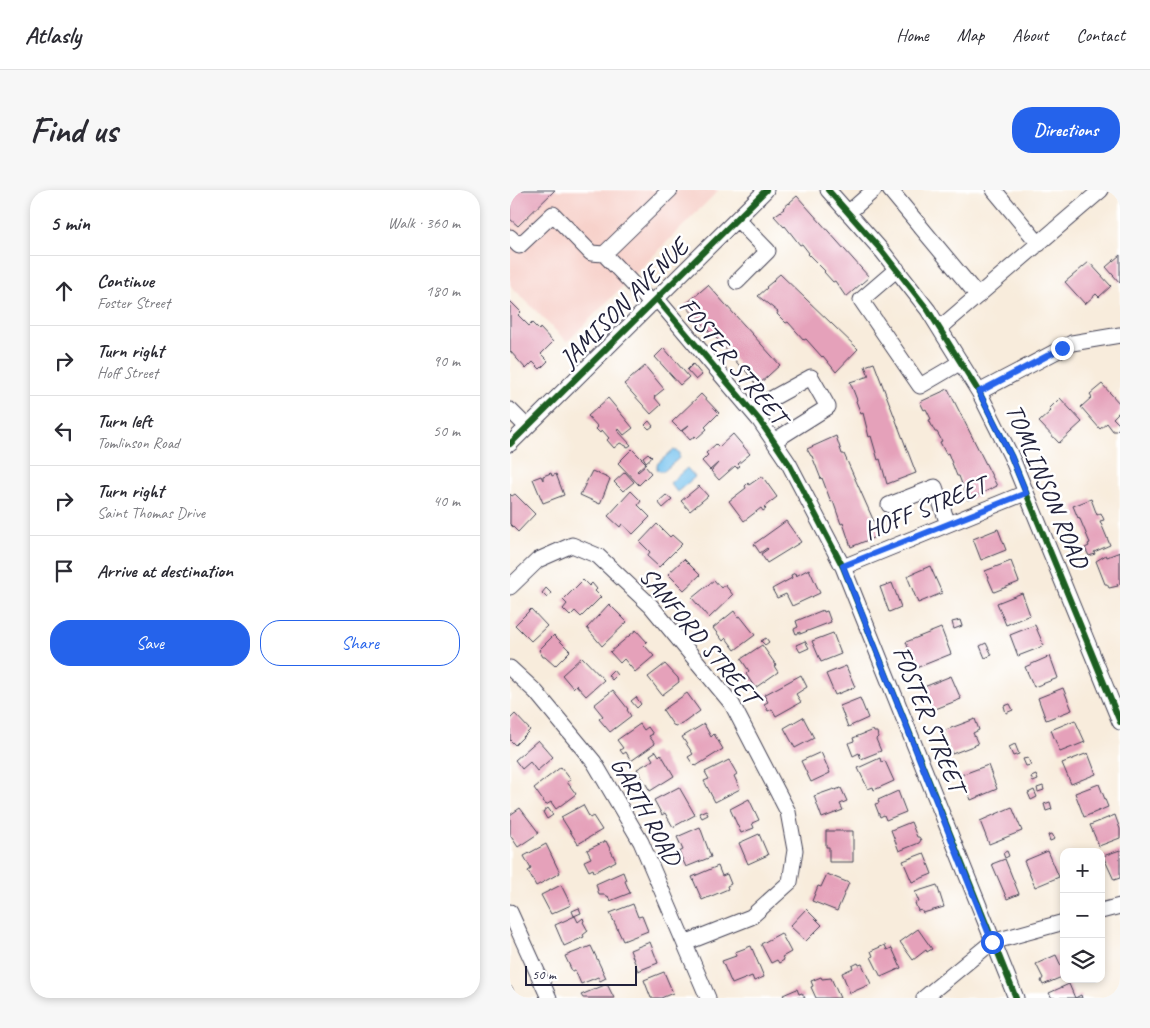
<!DOCTYPE html>
<html lang="en">
<head>
<meta charset="utf-8">
<style>
	:root { --surface:#fff; --page:#f7f7f7; --text:#2b2b33; --muted:#7c7c81; --line:#e1e1e2; --accent:#2563eb }
	body { margin:0; font-family:Caveat,sans-serif; background:var(--page); color:var(--text) }
	.controls { position:absolute; right:15px; bottom:15px; display:grid; overflow:hidden; border-radius:10px; box-shadow:0 2px 8px #0003 }
	.controls button { width:45px; height:45px; display:grid; place-items:center; padding:0; border:0; border-bottom:1px solid var(--line); background:var(--surface); color:var(--text); font:25px sans-serif }
	.scale { position:absolute; left:15px; bottom:12px; width:112px; box-sizing:border-box; padding-left:5px; border:2px solid #22223b; border-top:0; font-size:14px; line-height:18px; white-space:nowrap; color:#22223b; -webkit-text-stroke:4px #fff; paint-order:stroke }
	.stop { position:absolute; width:15px; height:15px; margin:-11px; border:4px solid #2563eb; border-radius:50%; background:#fff }
	.stop.end { background:#2563eb; border-color:#fff; box-shadow:0 1px 5px #0008 }
	.list { margin:0; padding:0; list-style:none }
	h2 { display:flex; justify-content:space-between; align-items:center; height:65px; margin:0; padding:0 20px; font-size:21px }
	h2 small { font-size:16px; font-weight:400; color:var(--muted) }
	.list li { display:grid; grid-template-columns:32px 1fr auto; gap:15px; align-items:center; box-sizing:border-box; height:70px; padding:0 20px; border-top:1px solid var(--line) }
	.list b { display:block; font-size:19px; white-space:nowrap }
	.list p { margin:0; font-size:16px; white-space:nowrap; color:var(--muted) }
	.list em { font-size:16px; font-style:normal; color:var(--muted) }
	.actions { display:flex; gap:10px; padding:15px 20px }
	.actions a { flex:1; padding:11px 0; border:1px solid var(--accent); border-radius:20px; text-align:center; font-size:18px; color:var(--accent) }
	.actions .main { background:var(--accent); color:#fff }
	.icon { flex:none; width:28px; height:28px; fill:none; stroke:currentColor; stroke-width:2; stroke-linecap:round; stroke-linejoin:round }
	.map { position:relative; flex:none; width:610px; height:808px; overflow:hidden; border-radius:20px }
	header { display:flex; align-items:center; gap:30px; box-sizing:border-box; height:70px; padding:0 25px; background:var(--surface); border-bottom:1px solid var(--line) }
	header strong { font-size:24px }
	nav { display:flex; gap:28px; margin-inline-start:auto; font-size:18px }
	.intro { display:flex; align-items:center; justify-content:space-between; box-sizing:border-box; height:120px; padding:0 30px }
	h1 { margin:0; font-size:35px }
	.button { padding:12px 22px; border-radius:20px; background:var(--accent); color:#fff; font-size:18px; font-weight:700 }
	main { display:flex; gap:30px; padding:0 30px }
	aside { flex:1; background:var(--surface); border-radius:20px; box-shadow:0 2px 8px #0003 }
	.map>svg:first-child { display:block }
</style>
</head>
<body>
<header>
<strong>Atlasly</strong>
<nav><a>Home</a><a>Map</a><a>About</a><a>Contact</a></nav>
</header>
<div class="intro"><h1>Find us</h1><a class="button">Directions</a></div>
<main>
<aside>
<h2>5 min<small>Walk · 360 m</small></h2>
<ul class="list">
<li><svg class="icon" aria-label="ahead" viewBox="0 0 24 24"><path d="M12 20V5M6 11l6-6 6 6"/></svg><div><b>Continue</b><p>Foster Street</p></div><em>180 m</em></li>
<li><svg class="icon" aria-label="right" viewBox="0 0 24 24"><path d="M7 20v-9h11M14 6l5 5-5 5"/></svg><div><b>Turn right</b><p>Hoff Street</p></div><em>90 m</em></li>
<li><svg class="icon" aria-label="left" viewBox="0 0 24 24"><path d="M17 20v-9H6M10 6l-5 5 5 5"/></svg><div><b>Turn left</b><p>Tomlinson Road</p></div><em>50 m</em></li>
<li><svg class="icon" aria-label="right" viewBox="0 0 24 24"><path d="M7 20v-9h11M14 6l5 5-5 5"/></svg><div><b>Turn right</b><p>Saint Thomas Drive</p></div><em>40 m</em></li>
<li><svg class="icon" aria-label="arrive" viewBox="0 0 24 24"><path d="M6 21V4h12l-3 4 3 4H6"/></svg><div><b>Arrive at destination</b></div></li>
</ul>
<div class="actions"><a class="main">Save</a><a>Share</a></div>
</aside>
<div class="map">
<svg width="610" height="808" viewBox="0 0 610 808">
	<rect width="100%" height="100%" fill="#fff"/>
	<filter id="ink" filterUnits="userSpaceOnUse"><feTurbulence type="fractalNoise" baseFrequency=".02" numOctaves="2"/><feDisplacementMap in="SourceGraphic" scale="10" xChannelSelector="R" yChannelSelector="G"/><feConvolveMatrix kernelMatrix="1 2 1 2 8 2 1 2 1" color-interpolation-filters="sRGB"/></filter>
	<filter id="wash" filterUnits="userSpaceOnUse"><feTurbulence type="fractalNoise" baseFrequency=".0096" numOctaves="4" result="noise"/><feDisplacementMap in="SourceGraphic" scale="20" xChannelSelector="R" yChannelSelector="G"/><feGaussianBlur stdDeviation="1.12" result="paint"/><feColorMatrix in="noise" values="0 0 0 0 0 0 0 0 0 0 0 0 0 0 0 0 0 1.4 0 .05"/><feComposite in="paint" operator="in"/></filter>
	<g filter="url(#wash)">
		<rect width="100%" height="100%" fill="#f8ecdc"/>
		<!-- built -->
		<path fill="#f7d0c9" d="M0,0H209L57,152L0,95Z"/>
		<!-- water -->
		<path fill="#73c1ee" stroke="#4a7294" d="M163,260L169,262V268L154,281H149L147,279V274Z
			M177,278L185,287L167,302L160,293Z"/>
		<g id="blocks">
			<!-- building -->
			<path fill="#e5a1ba" d="M0,0H45L8,36L0,29Z
				M287,6L359,87L336,107L325,91L323,92L314,82L315,81L298,64L299,63L292,54L290,55L275,36L274,37L264,26L274,19L273,18L279,13L280,14V12Z
				M610,65V93L596,77Z
				M579,72L601,96L589,107L586,104L575,114L555,92Z
				M270,84L348,159L326,182L313,166L312,167L296,149L294,150L278,132L276,133L267,124L268,122L248,106L257,98L256,97L262,92L264,91L263,90Z
				M198,95L270,175L247,196L235,180L234,181L202,143L201,144L186,125L185,126L175,115Z
				M0,111L11,122L8,125L19,136L22,133L29,140L30,138L43,152L31,164L38,171L30,179L23,172L16,179L0,161Z
				M154,158L179,187L170,195L145,167Z
				M364,173L406,283L377,294L370,269L368,270L361,246L359,247L353,223L351,224L346,211L347,210L340,192L359,186L355,176Z
				M183,174L192,185L186,190L177,180Z
				M135,176L154,199L144,207L151,215L141,224L114,194Z
				M592,194L610,214V221L603,228L610,235V237L606,241H603L597,233L590,239L571,217L582,207L580,204Z
				M438,199L487,296L458,310L449,286H447L438,263L436,264L430,252L432,251L427,242H425L419,230L421,229L416,219L414,220L410,212Z
				M191,204L209,223L195,237L197,239L187,248L185,246L180,250L172,241L179,235L171,241L162,232Z
				M98,208L123,238L114,245L109,239L107,240L121,255L118,257L110,253L104,258L97,250L99,248L92,240L90,243L86,239L88,237L78,226Z
				M550,208L572,232L549,253L529,232L541,221L539,219Z
				M139,231L143,236L139,239L135,235Z
				M223,244L240,264L228,274L230,276L227,278L225,276L209,290L201,281L208,273L200,280L192,271L198,265L196,263L206,254L209,257Z
				M326,246L332,264H334L370,345L341,357L333,333L331,334L323,311L321,312L312,288L311,289L302,266H301L297,259Z
				M122,259L136,273L127,281L128,282L135,276L141,283L129,295L108,273Z
				M138,263L142,267L136,272L133,267Z
				M82,281L100,289L90,314L70,305Z
				M115,282L124,292L113,301L104,292Z
				M41,283L42,286L46,284L54,305L33,313L23,289L31,286L33,290V286Z
				M252,286L267,307L254,317L256,319L253,321L251,318L234,331L219,311L236,298L235,296L238,293L239,295Z
				M189,296L198,306L180,321L171,311Z
				M121,301L131,311L128,315L140,327L123,344L112,334L110,337L98,326Z
				M0,304L2,306L5,304L25,324L8,342L0,334Z
				M156,305L162,310L153,318L148,312Z
				M581,309L587,325L591,323L594,330L590,331L600,355L584,362L585,364L579,366L575,358L579,356L578,354L580,353L570,329L569,327L568,328L563,316Z
				M276,331L291,352L257,373L251,364L258,359L257,358L250,363L244,354Z
				M147,334L160,347L162,345L172,354L149,377L137,366L140,362L130,352Z
				M488,339L496,360L471,370L463,349Z
				M610,362V393L607,394L608,396L599,398L597,394H595L586,371L596,365L597,367Z
				M174,369L190,385L174,400L158,384Z
				M501,371L509,392L484,402L475,381Z
				M420,376L432,403L408,413L397,386Z
				M299,379L310,403L282,416L276,404L267,408L262,399L282,388L281,385L285,383L286,386Z
				M73,390L79,396L82,393L87,399L85,401L91,407L71,427L65,421L60,426L53,419L57,414L53,410Z
				M204,390L211,398L215,395L223,405L199,428L182,408Z
				M382,393L391,417L379,422L370,397Z
				M36,398L41,403L37,408L32,403Z
				M512,403L520,425L496,435L487,413Z
				M99,414L117,432L92,456L77,438Z
				M21,419L37,436L21,451L5,435Z
				M313,420L314,422L317,421L321,432L290,444V442L286,444L284,439L288,437L286,431Z
				M224,421L228,427L230,426L245,445L225,460L216,448L213,451L203,438Z
				M450,430L452,436L444,439L442,432Z
				M525,435L534,456L508,466L500,445Z
				M431,438L441,464L406,478L396,452Z
				M126,440L137,452L134,455L144,466L125,482L114,469L110,473L100,462Z
				M323,443L331,464L311,472L302,451Z
				M44,445L60,461L45,476L35,467H33L29,460Z
				M256,448L259,452L255,455L251,451Z
				M295,451L299,458L290,462L286,455Z
				M476,453L482,465L475,468L470,456Z
				M252,455L266,475L264,476L268,482L245,498L236,484L239,481L231,469Z
				M540,466L548,488L524,497L515,477Z
				M72,467L94,490L76,506L66,495L63,498L52,485Z
				M155,474L168,488L169,492L152,505L138,487Z
				M336,476L345,497L325,505L316,484Z
				M103,480L107,485L102,490L98,485Z
				M291,485L297,497L286,504L291,512L266,526L262,519L258,521L254,514L258,512L254,505Z
				M441,486L451,509L423,520L414,497Z
				M553,498L562,520L536,530L528,508Z
				M103,500L118,519L117,520L121,526L100,542L89,529L93,526L84,515Z
				M177,503L190,521L172,534L166,536L163,535L153,520Z
				M126,507L131,514L127,518L121,511Z
				M350,508L358,528L338,537L330,516Z
				M500,514L503,520L496,523L494,516Z
				M5,524L20,540L5,555L0,550V529Z
				M293,527L304,548L285,558L274,538Z
				M465,529L469,540L463,543L468,554L442,564L433,541Z
				M565,530L575,552L550,562L541,540Z
				M130,534L134,540L138,537L143,544L139,546L145,554L121,571L116,562L113,564L110,560L113,558L107,550Z
				M194,534L201,547L204,544L213,559L186,576L185,575L184,576L178,567L183,564L172,547Z
				M363,540L364,542H367L368,547L366,549L371,561L351,569L349,563L343,566L338,553L344,551L343,548Z
				M28,550L43,567L27,581L20,572L12,579L5,570Z
				M505,554L509,564L503,566L499,557Z
				M146,561L149,566L151,564L164,586L140,601L127,579L143,570L140,565Z
				M311,562L320,583L301,592L291,571Z
				M578,563L586,584L561,594L552,573Z
				M370,568L371,572L375,571L384,591L364,600L363,597L358,599L348,578Z
				M518,568L521,575L516,576L513,569Z
				M219,570L227,584L224,586L230,599L205,612L194,591L199,589L195,582Z
				M478,575L487,599L461,610L451,585Z
				M51,577L61,590L57,592L66,604L46,619L41,612L36,615L24,598Z
				M526,585L528,590L523,592L521,587Z
				M589,594L598,617L574,627L565,603Z
				M533,596L534,600L528,602L527,598Z
				M169,597L185,625L163,637L155,623L152,625L144,610Z
				M331,598L337,611L330,614L333,620L312,628L304,606L324,599L325,600Z
				M524,600L527,607L521,610L518,603Z
				M388,601L396,622L376,630L374,625L370,627L365,614L369,613L368,610Z
				M239,609L249,630L242,633L244,638L231,643L220,619Z
				M540,612L542,619L536,621L534,614Z
				M73,615L80,628L83,626L92,640L68,654L51,627Z
				M502,617L512,641L479,654L470,631Z
				M10,618L29,643L8,657L0,645V625Z
				M38,618L43,625L37,629L33,622Z
				M196,620L198,625L192,628L189,623Z
				M605,625L610,639V648L589,656L580,635Z
				M401,632L407,647H409L411,650L409,653L389,661L381,640Z
				M190,637L201,667L176,677L169,662L173,660L167,647Z
				M316,641H343V672H319V657H316Z
				M249,644L258,665L238,674L229,653Z
				M542,644L545,649L540,651L538,645Z
				M96,651L106,671L87,681L84,682L83,679L79,681L74,671L81,668L77,660Z
				M36,654L50,683L26,696L18,681L21,679L14,666Z
				M610,660V688L604,690L593,666Z
				M497,661L499,666L495,668L493,663Z
				M538,661L549,687L525,697L514,671Z
				M414,663L422,684L402,692L393,671Z
				M495,669L509,704L497,709L482,674Z
				M208,676L212,686L217,684L221,694L217,696L218,699L192,710L182,687Z
				M113,682L116,690L115,691L120,703L100,711L98,706L96,707L95,705H89L86,694Z
				M317,684L339,693L327,721L302,711L308,696L311,697Z
				M51,695L61,715L41,724L31,705Z
				M427,695L434,717L413,723L411,720L408,721L405,713L409,712L405,702Z
				M123,714L128,727L132,726L138,741L113,751L100,723Z
				M69,718L71,723L64,726L62,721Z
				M296,719L312,735L296,751L280,736Z
				M65,726L68,732L73,728L74,731L73,732L78,741L73,745L74,747L54,756L45,735Z
				M408,739L422,759L417,762L416,760L403,770L390,752Z
				M271,743L281,762L272,767L274,770L269,773L267,770L261,773L251,754Z
				M140,752L148,773L128,781L120,760Z
				M375,755L377,760L382,758L391,778L371,787L361,767L363,766L361,761Z
				M81,756L96,788L90,791L88,787L71,794L65,780L62,781L55,766Z
				M241,756L254,787L244,791L242,786L222,794L212,771L226,766L225,762Z
				M546,765L554,782V786L533,795L531,791L533,788L526,774Z
				M348,773L349,775L352,774L361,794L340,803L332,783L343,778L342,776Z
				M154,782L163,803L151,808H141L134,790Z
				M311,787L312,789L321,788L330,808H306L301,797L303,796L301,791Z
				M97,794L104,808H73L71,805Z
				M559,794L565,808L571,805L572,808H542L539,803Z
				M0,797H2L6,808H0Z
				M287,799L289,804L292,803L295,808H275L273,805Z"/>
		</g>
	</g>
	<g filter="url(#ink)">
		<use href="#blocks" fill-opacity="0" stroke="#424053" stroke-width="1"/>
		<g fill="none" stroke-linecap="round" stroke-linejoin="round">
			<defs>
				<path id="minor" d="M318,0L372,61L418,120L469,202L501,266L610,532
					M380,0L468,106
					M484,0L529,54
					M338,23L364,0
					M0,47L9,56L43,24L81,63L94,64L142,114
					M94,64L160,0
					M387,79L351,110L410,196L451,172
					M227,92L258,61L227,29
					M147,109L250,231L279,274L333,377L506,808
					M430,138L591,0
					M469,202L562,153L610,145
					M0,220L17,237
					M241,220L301,187L318,217L264,251
					M0,254L256,0
					M379,315L425,297L438,334
					M333,377L515,303
					M0,397L28,370L62,355L88,366L141,416L222,514L278,622L285,660L280,692L241,727L175,753
					M0,478L26,502L84,572L131,652L198,808
					M591,721L610,716
					M0,722L39,808
					M414,808L482,752L554,732"/>
			</defs>
			<!-- minor casing -->
			<use href="#minor" stroke="#424053" stroke-width="17"/>
			<!-- minor -->
			<use href="#minor" stroke="#fff" stroke-width="15"/>
			<defs>
				<path id="cycleway" d="M318,0L372,61L418,120L469,202L501,266L610,532
					M147,109L250,231L279,274L333,377L506,808
					M0,254L256,0"/>
			</defs>
			<!-- cycleway casing -->
			<use href="#cycleway" stroke="#fff" stroke-width="9"/>
			<!-- cycleway -->
			<use href="#cycleway" stroke="#1b5e20" stroke-width="6"/>
		</g>
	</g>
	<g fill="none" stroke-linecap="round" stroke-linejoin="round" filter="url(#ink)">
		<!-- route -->
		<path stroke="#2563eb" stroke-width="6" d="M482,752L333,376L516,303L501,266L469,202L552,158"/>
	</g>
	<g text-anchor="middle" dominant-baseline="central" stroke-width="5" stroke-linejoin="round" paint-order="stroke">
		<!-- street labels -->
		<g font-size="25" fill="#22223b" stroke="#fff">
			<text transform="translate(114 113) rotate(-45)">JAMISON AVENUE</text>
			<text transform="translate(223 171) rotate(51)">FOSTER STREET</text>
			<text transform="translate(537 296) rotate(67)">TOMLINSON ROAD</text>
			<text transform="translate(415 318) rotate(-22)">HOFF STREET</text>
			<text transform="translate(189 446) rotate(50)">SANFORD STREET</text>
			<text transform="translate(419 529) rotate(68)">FOSTER STREET</text>
			<text transform="translate(136 621) rotate(61)">GARTH ROAD</text>
		</g>
	</g>
</svg>
<div class="controls">
<button>+</button>
<button>−</button>
<button><svg class="icon" aria-label="layers" viewBox="0 0 24 24"><path d="M12 4l9 5-9 5-9-5zM3 14l9 5 9-5"/></svg></button>
</div>
<div class="scale">50 m</div>
<div class="stop" style="left:482px;top:752px"></div>
<div class="stop end" style="left:552px;top:158px"></div>
</div>
</main>
</body>
</html>
